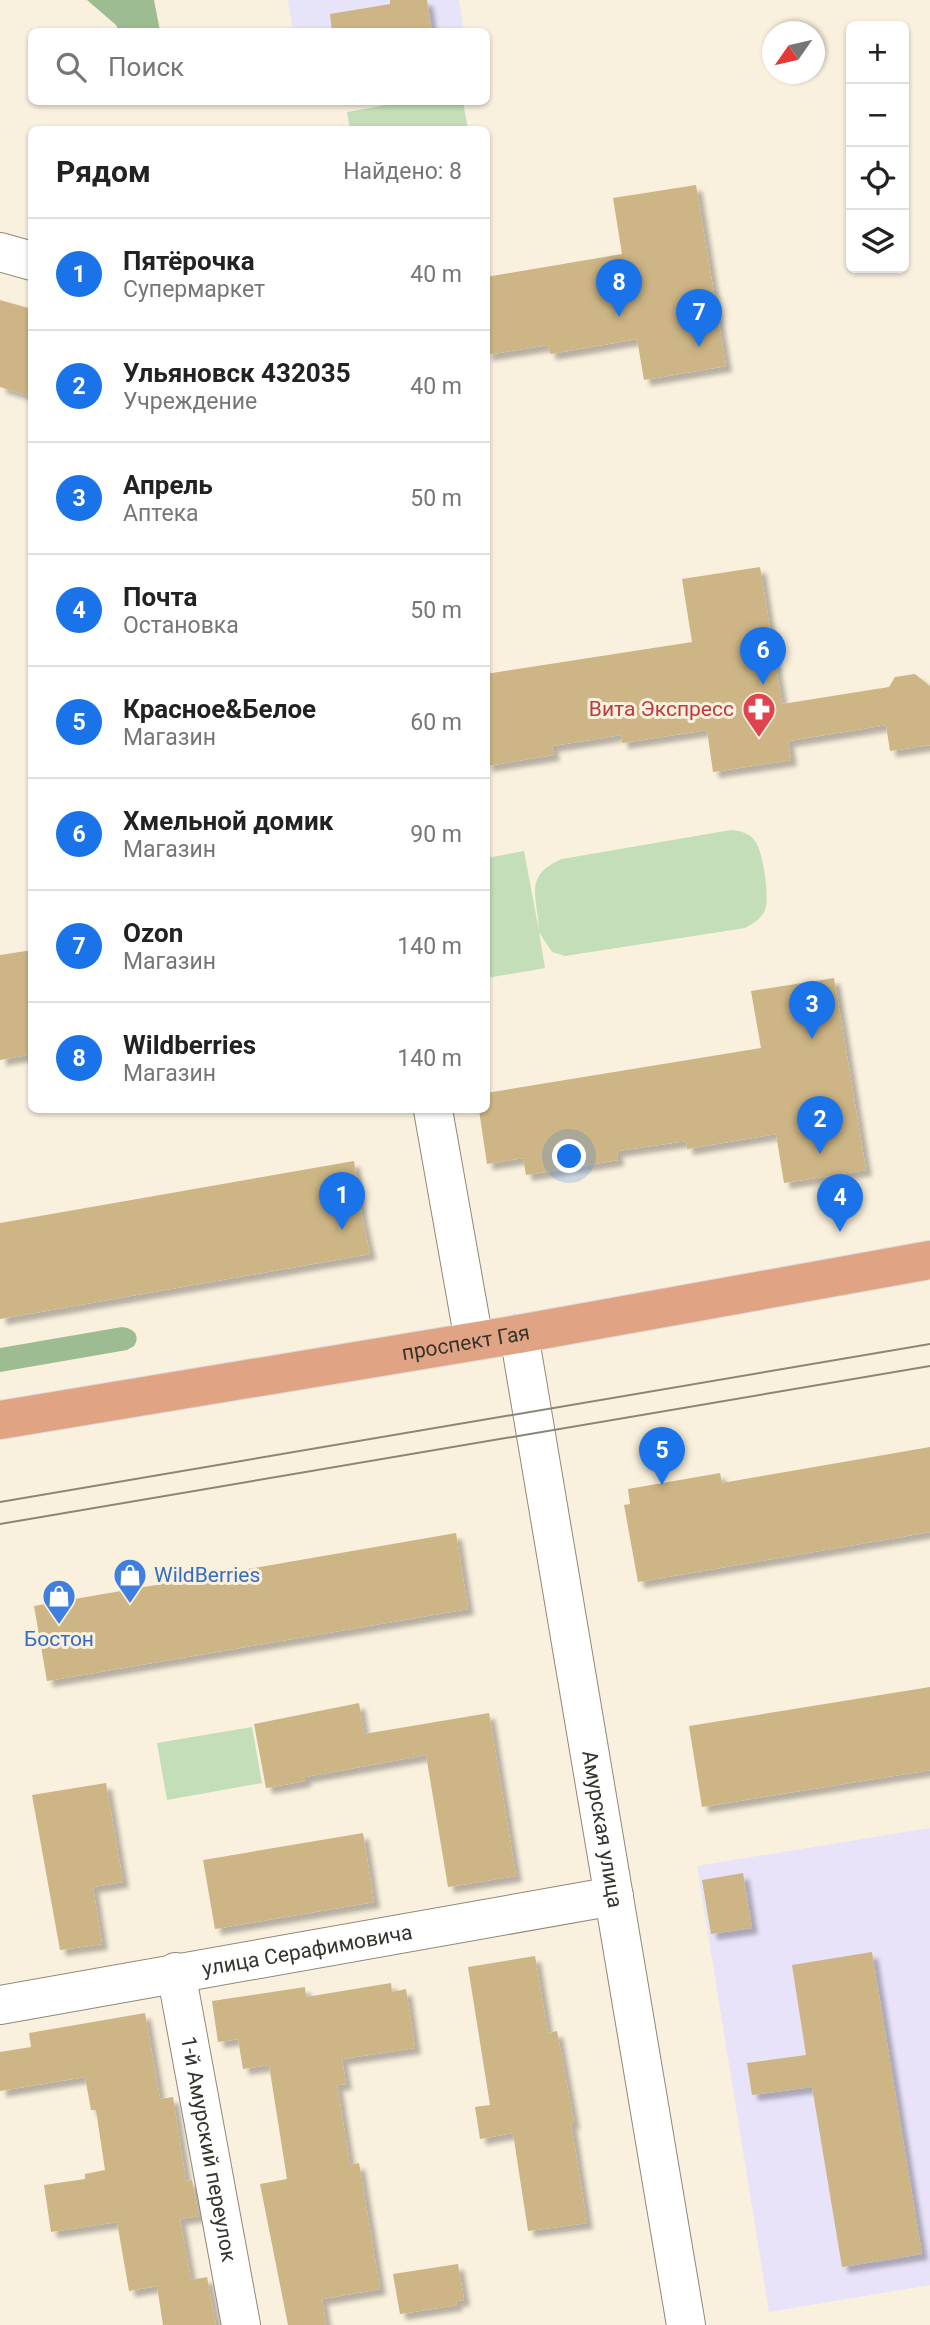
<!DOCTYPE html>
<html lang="ru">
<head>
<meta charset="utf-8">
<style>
	:root { --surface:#fff; --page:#f6f6f6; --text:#222; --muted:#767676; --line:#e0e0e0; --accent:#1a73e8 }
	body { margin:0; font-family:Roboto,sans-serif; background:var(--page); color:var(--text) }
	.controls { position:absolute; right:21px; top:21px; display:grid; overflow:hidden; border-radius:10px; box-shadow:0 2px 5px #0004 }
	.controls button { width:63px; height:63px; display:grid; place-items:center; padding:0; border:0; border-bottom:2px solid var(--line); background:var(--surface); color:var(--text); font:35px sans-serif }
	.compass { position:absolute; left:762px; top:21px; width:63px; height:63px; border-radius:50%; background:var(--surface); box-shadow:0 2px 5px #0004; rotate:236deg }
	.you { position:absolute; left:570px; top:1157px; width:24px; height:24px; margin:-18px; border:5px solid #fff; border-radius:50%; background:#1a73e8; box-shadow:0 0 0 10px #1a73e833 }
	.badge { display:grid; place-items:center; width:46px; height:46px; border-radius:50%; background:var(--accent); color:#fff; font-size:23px; font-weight:700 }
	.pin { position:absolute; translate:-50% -58px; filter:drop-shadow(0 2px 4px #0008) }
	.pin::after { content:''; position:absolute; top:37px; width:24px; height:21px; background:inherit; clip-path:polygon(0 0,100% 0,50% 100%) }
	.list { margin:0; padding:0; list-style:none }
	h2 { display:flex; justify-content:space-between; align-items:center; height:91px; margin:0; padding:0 28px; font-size:30px }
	h2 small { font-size:23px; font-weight:400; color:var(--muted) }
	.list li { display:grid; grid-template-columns:46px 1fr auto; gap:21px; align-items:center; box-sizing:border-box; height:112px; padding:0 28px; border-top:2px solid var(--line) }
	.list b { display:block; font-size:26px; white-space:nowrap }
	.list p { margin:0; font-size:23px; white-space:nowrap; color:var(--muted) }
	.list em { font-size:23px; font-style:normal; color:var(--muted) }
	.icon { flex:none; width:38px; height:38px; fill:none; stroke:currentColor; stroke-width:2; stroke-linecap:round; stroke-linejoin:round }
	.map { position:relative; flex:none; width:930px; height:2325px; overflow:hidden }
	.search { position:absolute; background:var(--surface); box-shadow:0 2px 5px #0004; left:28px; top:28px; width:462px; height:77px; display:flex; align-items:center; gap:18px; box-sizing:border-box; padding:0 24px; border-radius:10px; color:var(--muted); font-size:26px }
	.panel { position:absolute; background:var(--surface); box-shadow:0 2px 5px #0004; left:28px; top:126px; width:462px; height:987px; border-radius:10px }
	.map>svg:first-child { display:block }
</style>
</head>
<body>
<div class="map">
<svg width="930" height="2325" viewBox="0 0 930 2325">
	<defs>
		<filter id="shadow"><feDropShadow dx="6" dy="6" stdDeviation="2" flood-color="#0004"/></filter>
	</defs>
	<rect width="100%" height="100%" fill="#f9f0dd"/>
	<!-- industrial -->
	<path fill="#e7e3f9" d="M288,0H459L464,31H293Z"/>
	<!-- medical -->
	<path fill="#e8e3f9" d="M930,1828V2285L769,2312L697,1866Z"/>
	<!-- green -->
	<path fill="#c3deb9" d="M404,102H463L468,129H350L347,112Z
		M731,830C741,831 749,833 755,841C763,851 770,898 765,910C761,919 754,923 745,928L565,956L552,952L539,932L545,968L487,978V858L524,851L539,931C538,897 522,876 562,859Z
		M252,1727L262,1783L167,1800L157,1743Z"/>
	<!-- forest -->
	<path fill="#9dbc91" d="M87,0H154L160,31H119L116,25Z
		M122,1327C133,1328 141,1335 134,1346L127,1350L0,1372V1348Z"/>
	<!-- building -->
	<path fill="#cdb585" filter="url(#shadow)" d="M390,0H427L432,32H332L330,14L390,4Z
		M696,185L726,366L644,380L637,339L550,354L548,345L486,355V277L622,254L613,198Z
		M0,300L32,309V397L0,387Z
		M760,567L782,704L889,687L895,677L915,674L930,686V745L890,751L886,725L788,741L791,760L713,772L707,730L622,743L621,735L552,746L554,755L486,766V674L692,642L682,579Z
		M32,950V1054L0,1060V955Z
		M834,978L866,1170L784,1183L776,1134L687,1149L686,1141L617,1151L618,1160L526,1175L523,1158L487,1164L479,1110H486V1093L761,1048L751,991Z
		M354,1161L362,1217L370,1254L0,1319V1223Z
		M930,1447V1532L638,1582L624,1505L630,1504L628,1489L720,1473L722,1483Z
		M456,1533L468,1609L47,1681L34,1606Z
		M930,1687V1770L702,1807L689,1726Z
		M359,1703L364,1734L489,1713L516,1876L448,1887L426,1755L305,1777V1781L266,1788L254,1724Z
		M106,1783L123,1882L93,1887L102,1944L60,1950L32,1795Z
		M363,1833L374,1902L215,1929L203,1860Z
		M743,1873L752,1928L711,1934L702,1880Z
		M872,1952L922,2254L842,2267L812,2087L752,2095L747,2063L806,2055L792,1965Z
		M535,1956L548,2033L557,2031L574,2123H571L587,2223L528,2231L513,2133L480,2139L475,2107L490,2105L468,1967Z
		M391,1983L392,1992L406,1989L415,2048L342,2059L346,2084L337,2085L350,2165L359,2163L380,2289L322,2299L326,2325H288L260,2184L287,2179L269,2065L243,2069L238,2039L218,2042L212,2001L305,1987L306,1997Z
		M145,2013L160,2099L173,2097L186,2181L192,2180L199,2216L180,2219L191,2280L207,2277L216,2325H163L157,2286L129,2291L117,2222L51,2232L44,2185L85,2179V2174L105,2170L96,2110H91L85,2077L0,2091V2052L31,2047L29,2033Z
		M458,2264L464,2300L456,2301L457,2305L400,2314L393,2274Z"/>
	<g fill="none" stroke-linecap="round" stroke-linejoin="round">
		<defs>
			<g id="minor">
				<path d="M0,252L32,261"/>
				<path d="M433,1110L474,1341"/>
				<path id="s1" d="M519,1334L686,2325"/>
				<path id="s2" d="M176,1972L241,2325"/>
				<path id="s3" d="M0,2005L614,1896"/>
			</g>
			<g id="major">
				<path id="s4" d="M0,1420L519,1334L930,1260"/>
			</g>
		</defs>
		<!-- minor casing -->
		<use href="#minor" stroke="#908877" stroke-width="40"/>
		<!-- major casing -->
		<use href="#major" stroke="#dbdad9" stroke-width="40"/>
		<!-- minor -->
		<use href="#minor" stroke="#fff" stroke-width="38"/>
		<!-- major -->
		<use href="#major" stroke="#e0a484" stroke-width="38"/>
		<!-- tram -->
		<path stroke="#8b8579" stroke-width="2" d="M0,1502L930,1344
			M0,1524L930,1366"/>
	</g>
	<!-- icons -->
	<defs>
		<symbol id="pharmacy-pin" viewBox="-11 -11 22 30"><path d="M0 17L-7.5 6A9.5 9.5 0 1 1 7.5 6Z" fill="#e0444e" stroke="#f9f0dd"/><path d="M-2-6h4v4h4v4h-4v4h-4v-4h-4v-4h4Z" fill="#fff"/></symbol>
		<symbol id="shop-pin" viewBox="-11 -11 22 30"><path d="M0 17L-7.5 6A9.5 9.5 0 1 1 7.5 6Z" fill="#3f7fe0" stroke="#f9f0dd"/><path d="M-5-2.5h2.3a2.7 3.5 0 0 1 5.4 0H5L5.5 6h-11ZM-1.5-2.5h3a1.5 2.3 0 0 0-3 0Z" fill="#fff"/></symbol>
	</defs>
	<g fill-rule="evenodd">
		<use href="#pharmacy-pin" x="740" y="690" width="38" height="52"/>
		<use href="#shop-pin" x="111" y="1556" width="38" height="52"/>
		<use href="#shop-pin" x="40" y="1577" width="38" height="52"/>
	</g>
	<g text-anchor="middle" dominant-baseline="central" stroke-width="6" stroke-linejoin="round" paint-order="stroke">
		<!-- health labels -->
		<g font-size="21" fill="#be3a42" stroke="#f9f0dd" text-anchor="end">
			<text x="734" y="709">Вита Экспресс</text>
		</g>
		<!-- street labels -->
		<g font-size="21" fill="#36332c" stroke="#f9f0dd">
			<text stroke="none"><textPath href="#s4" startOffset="472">проспект Гая</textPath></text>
			<text stroke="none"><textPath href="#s1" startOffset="502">Амурская улица</textPath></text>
			<text stroke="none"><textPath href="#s3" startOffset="312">улица Серафимовича</textPath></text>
			<text stroke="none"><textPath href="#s2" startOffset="180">1-й Амурский переулок</textPath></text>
		</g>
		<!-- shop labels -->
		<g font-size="21" fill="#366cbe" stroke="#f9f0dd" text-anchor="start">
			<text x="154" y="1575">WildBerries</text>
			<text x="59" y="1639" text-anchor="middle">Бостон</text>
		</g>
	</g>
</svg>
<div class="controls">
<button>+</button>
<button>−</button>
<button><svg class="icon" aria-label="locate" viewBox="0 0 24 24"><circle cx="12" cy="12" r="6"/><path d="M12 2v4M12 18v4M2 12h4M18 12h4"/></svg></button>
<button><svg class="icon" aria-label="layers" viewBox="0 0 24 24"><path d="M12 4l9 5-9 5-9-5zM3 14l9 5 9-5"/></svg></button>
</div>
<svg class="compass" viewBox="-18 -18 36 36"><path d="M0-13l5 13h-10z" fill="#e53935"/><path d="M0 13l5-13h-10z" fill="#767676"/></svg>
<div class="you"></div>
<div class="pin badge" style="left:342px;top:1230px">1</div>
<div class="pin badge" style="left:820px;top:1154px">2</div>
<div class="pin badge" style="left:812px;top:1039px">3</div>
<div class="pin badge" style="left:840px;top:1232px">4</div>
<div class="pin badge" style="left:662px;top:1485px">5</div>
<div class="pin badge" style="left:763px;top:685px">6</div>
<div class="pin badge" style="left:699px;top:347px">7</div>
<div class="pin badge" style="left:619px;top:317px">8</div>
<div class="search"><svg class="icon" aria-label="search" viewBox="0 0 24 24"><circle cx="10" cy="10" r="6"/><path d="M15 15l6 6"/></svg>Поиск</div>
<section class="panel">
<h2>Рядом<small>Найдено: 8</small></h2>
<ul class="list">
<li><span class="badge">1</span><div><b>Пятёрочка</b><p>Супермаркет</p></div><em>40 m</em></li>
<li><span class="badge">2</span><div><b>Ульяновск 432035</b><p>Учреждение</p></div><em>40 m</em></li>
<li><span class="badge">3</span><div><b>Апрель</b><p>Аптека</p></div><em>50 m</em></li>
<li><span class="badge">4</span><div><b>Почта</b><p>Остановка</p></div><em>50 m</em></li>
<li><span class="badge">5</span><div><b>Красное&amp;Белое</b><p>Магазин</p></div><em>60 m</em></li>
<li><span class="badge">6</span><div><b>Хмельной домик</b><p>Магазин</p></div><em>90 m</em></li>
<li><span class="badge">7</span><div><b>Ozon</b><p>Магазин</p></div><em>140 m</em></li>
<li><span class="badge">8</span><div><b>Wildberries</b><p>Магазин</p></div><em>140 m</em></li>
</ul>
</section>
</div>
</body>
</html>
